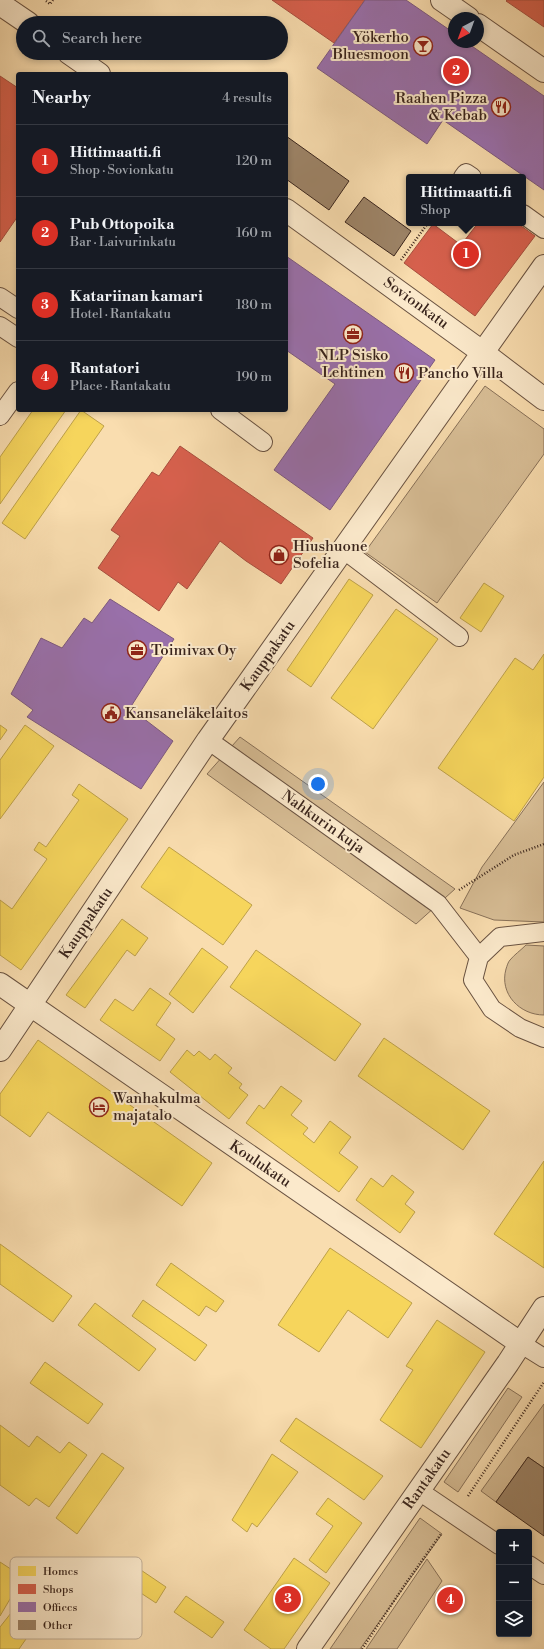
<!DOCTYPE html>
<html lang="en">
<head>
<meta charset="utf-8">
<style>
	:root { --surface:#171b24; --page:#20242c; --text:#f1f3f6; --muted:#9ea1a6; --line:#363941; --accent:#d93025 }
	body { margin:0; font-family:"Libre Bodoni",serif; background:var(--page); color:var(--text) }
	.controls { position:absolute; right:12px; bottom:12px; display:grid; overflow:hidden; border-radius:4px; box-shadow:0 2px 6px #0003 }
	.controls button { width:36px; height:36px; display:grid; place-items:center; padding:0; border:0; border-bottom:1px solid var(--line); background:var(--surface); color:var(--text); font:20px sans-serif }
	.compass { position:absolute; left:448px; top:12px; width:36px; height:36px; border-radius:50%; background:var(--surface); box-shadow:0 2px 6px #0003; rotate:221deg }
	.you { position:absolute; left:318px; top:784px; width:14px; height:14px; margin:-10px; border:3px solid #fff; border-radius:50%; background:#1a73e8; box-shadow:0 0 0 6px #1a73e833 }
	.badge { display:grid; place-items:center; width:26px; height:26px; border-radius:50%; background:var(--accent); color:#fff; font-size:13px; font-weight:700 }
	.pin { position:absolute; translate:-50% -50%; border:2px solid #fff; box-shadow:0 1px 4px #0006 }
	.popup { position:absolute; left:406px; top:174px; width:120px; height:52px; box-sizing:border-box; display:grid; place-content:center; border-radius:4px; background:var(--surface); filter:drop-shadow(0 1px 3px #0005); font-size:13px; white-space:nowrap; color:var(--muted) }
	.popup b { font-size:15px; color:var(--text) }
	.popup::after { content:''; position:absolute; left:50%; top:100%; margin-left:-8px; border:8px solid transparent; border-top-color:var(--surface) }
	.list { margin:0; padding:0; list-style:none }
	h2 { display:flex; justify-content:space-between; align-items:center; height:52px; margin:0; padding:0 16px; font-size:17px }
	h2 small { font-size:13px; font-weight:400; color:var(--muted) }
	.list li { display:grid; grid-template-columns:26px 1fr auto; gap:12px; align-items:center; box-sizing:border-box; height:72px; padding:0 16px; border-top:1px solid var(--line) }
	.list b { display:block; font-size:15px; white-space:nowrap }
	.list p { margin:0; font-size:13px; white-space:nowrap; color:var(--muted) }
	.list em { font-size:13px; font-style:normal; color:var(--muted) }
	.icon { flex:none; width:22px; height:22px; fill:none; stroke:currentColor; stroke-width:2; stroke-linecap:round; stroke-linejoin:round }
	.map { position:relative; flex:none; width:544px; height:1649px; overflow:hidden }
	.search { position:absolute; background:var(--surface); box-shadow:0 2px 6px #0003; left:16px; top:16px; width:272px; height:44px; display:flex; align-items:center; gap:10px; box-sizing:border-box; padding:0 14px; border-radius:22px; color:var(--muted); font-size:15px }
	.panel { position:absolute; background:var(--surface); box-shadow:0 2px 6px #0003; left:16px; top:72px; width:272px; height:340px; border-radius:4px }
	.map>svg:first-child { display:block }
</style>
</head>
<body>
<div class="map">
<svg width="544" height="1649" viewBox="0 0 544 1649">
	<rect width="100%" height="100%" fill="#f9ddaf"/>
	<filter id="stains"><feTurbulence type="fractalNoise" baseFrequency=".005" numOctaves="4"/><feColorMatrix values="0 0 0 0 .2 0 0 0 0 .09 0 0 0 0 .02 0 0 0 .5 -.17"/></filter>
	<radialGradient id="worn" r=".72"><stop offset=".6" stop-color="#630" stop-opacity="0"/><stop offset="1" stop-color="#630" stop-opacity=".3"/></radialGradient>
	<!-- green -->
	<path fill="#d8be96" stroke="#887159" d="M485,386L544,429V454L437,603L365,552Z
		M240,737L455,889L416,924L207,774Z
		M544,782V922L494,920L460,908L482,867Z
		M526,945L544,946V1015C520,1015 499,994 506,969C507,966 508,962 510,960C514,955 521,950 526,945Z
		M508,1388L522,1397L458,1492L444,1482Z
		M544,1404V1468L528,1457L496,1502L481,1491Z
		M420,1518L442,1534L360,1649H330Z
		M427,1559L442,1581L397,1649H366Z"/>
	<!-- homes -->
	<path fill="#f6d55c" stroke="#bda049" d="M33,410H66L0,504V457Z
		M81,410L104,426L25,539L2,523Z
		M349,579L373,595L311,687L287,670Z
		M484,583L504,596L481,632L460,618Z
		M396,609L438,639L373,729L331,698Z
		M544,654V777L514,821L438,768L515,658L533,670Z
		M0,725L7,730L0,740Z
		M25,725L54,746L0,819V760Z
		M79,784L128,819L21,970L0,955V900L12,909L47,859L34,850L39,842L46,847L79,800L72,795Z
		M169,847L252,905L223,945L141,887Z
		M122,919L148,938L135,956L127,950L85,1008L66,995Z
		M202,948L228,967L193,1013L169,994Z
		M256,950L361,1024L335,1061L230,987Z
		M150,988L171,1003L156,1025L175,1039L160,1061L100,1020L115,999L133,1011Z
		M384,1038L490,1111L463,1150L358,1076Z
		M38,1040L212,1163L182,1206L48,1112L30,1137L0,1115V1094Z
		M187,1050L194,1056L199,1051L210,1060L215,1054L232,1068L228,1073L242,1084L239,1088L248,1095L229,1119L170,1072Z
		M281,1086L302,1101L291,1115L308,1128L303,1134L314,1143L330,1121L351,1137L339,1153L358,1167L339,1192L246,1123L259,1105L264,1109Z
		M544,1161V1268L494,1234Z
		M392,1175L414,1192L405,1204L415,1212L400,1233L356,1200L371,1178L383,1187Z
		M0,1244L72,1296L53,1322L0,1284Z
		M330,1248L412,1303L388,1338L348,1310L319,1352L278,1325Z
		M171,1263L224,1301L216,1312L206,1306L199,1316L156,1285Z
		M143,1300L207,1345L195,1361L132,1316Z
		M95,1303L156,1349L139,1371L78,1325Z
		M437,1320L485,1352L421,1448L380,1420L413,1370L406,1366Z
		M45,1362L103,1404L88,1424L30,1383Z
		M296,1418L383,1476L364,1500L280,1441Z
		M0,1425L29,1447L37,1436L60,1453L69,1442L87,1455L49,1507L36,1498L29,1506L0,1485Z
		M102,1453L124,1468L77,1534L56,1518Z
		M272,1454L298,1472L257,1527L252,1523L247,1532L232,1520Z
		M328,1498L362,1523L326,1573L309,1560L333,1526L316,1514Z
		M294,1558L330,1583L284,1649H271L244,1630Z
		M0,1562L23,1577L0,1616Z
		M129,1562L166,1587L156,1603L118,1578Z
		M186,1596L224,1622L212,1638L174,1612Z
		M11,1613L33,1629L19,1649H0V1627Z"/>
	<!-- shops -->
	<path fill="#d6604d" stroke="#a74e3e" d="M272,0H365L334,43Z
		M507,0H544V27L506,1Z
		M0,76L18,88V216L0,242Z
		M478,223H517L535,236L475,316L404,263L433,224L461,245Z
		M180,446L313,538L281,584L246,561L220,541L187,589L178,582L159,611L98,568L120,536L111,530L152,472L159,476Z"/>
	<!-- offices -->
	<path fill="#9970ab" stroke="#7c5980" d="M365,0H406L454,33V42H466L544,96V190L443,120L427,144L317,68Z
		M286,256L435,360L330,510L274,470L335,384L286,350Z
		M110,599L174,639L130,708L173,741L141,789L27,717L33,710L11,694L41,638L62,648L84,618L92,623Z"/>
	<!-- building -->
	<path fill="#9d8468" stroke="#39241c" d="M286,136L349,181L329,210L286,179Z
		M364,197L411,231L394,256L345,222Z
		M528,1457L544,1468V1536L496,1502Z"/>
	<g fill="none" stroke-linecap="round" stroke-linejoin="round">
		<defs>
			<path id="service" d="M463,177L466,173L472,177
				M523,214L544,229
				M0,297L18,309
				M0,326L18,338
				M220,410L263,442
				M0,416L18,391
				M343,549L459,637
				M208,740L438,904L479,957
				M544,932L500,937L479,957L473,980L492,1009L520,1028L544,1038
				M520,1343L544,1358
				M419,1491L499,1545
				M529,1565L544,1575"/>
			<path id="pedestrian" d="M442,0L468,18
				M478,25L544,71"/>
			<path id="minor" d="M0,4L28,23
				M69,53L99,74
				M286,210L482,352L544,399
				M0,984L520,1343
				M0,1050L208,740L544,266
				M308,1649L508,1363L544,1308"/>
		</defs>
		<!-- service casing -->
		<use href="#service" stroke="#695241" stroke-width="20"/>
		<!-- pedestrian casing -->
		<use href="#pedestrian" stroke="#695241" stroke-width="24"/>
		<!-- minor casing -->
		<use href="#minor" stroke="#695241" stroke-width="24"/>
		<!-- path -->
		<path stroke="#39241c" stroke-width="2.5" stroke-dasharray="1 2" stroke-linecap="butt" d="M46,1L50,4L53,0
			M401,260L428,223
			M459,890L514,855L544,844
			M468,1496L544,1382
			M362,1649L406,1583L441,1534"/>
		<!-- service -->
		<use href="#service" stroke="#fbe9cb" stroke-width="18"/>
		<!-- pedestrian -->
		<use href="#pedestrian" stroke="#fbe9cb" stroke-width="22"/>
		<!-- minor -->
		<use href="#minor" stroke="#fbe9cb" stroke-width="22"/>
	</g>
	<!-- icons -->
	<defs>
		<symbol id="bar-ring" viewBox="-11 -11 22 22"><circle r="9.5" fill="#fbe9cb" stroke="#8f2418" stroke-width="1.5"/><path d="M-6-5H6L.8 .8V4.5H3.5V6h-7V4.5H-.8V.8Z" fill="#8f2418"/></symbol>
		<symbol id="restaurant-ring" viewBox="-11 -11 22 22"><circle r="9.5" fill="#fbe9cb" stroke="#8f2418" stroke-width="1.5"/><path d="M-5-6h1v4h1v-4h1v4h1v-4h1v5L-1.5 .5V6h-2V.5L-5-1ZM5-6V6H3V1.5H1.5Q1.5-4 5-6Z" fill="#8f2418"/></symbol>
		<symbol id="office-ring" viewBox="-11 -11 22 22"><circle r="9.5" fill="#fbe9cb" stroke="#8f2418" stroke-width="1.5"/><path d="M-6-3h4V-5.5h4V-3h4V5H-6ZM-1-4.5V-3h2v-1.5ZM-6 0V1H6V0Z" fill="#8f2418"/></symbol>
		<symbol id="shop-ring" viewBox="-11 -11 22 22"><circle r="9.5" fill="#fbe9cb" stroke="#8f2418" stroke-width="1.5"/><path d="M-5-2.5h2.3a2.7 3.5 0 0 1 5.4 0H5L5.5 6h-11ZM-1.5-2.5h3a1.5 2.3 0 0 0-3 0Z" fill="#8f2418"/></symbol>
		<symbol id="civic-ring" viewBox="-11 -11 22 22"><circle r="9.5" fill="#fbe9cb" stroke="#8f2418" stroke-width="1.5"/><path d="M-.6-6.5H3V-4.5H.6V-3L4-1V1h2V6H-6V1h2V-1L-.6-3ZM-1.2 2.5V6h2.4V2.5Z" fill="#8f2418"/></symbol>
		<symbol id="hotel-ring" viewBox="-11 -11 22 22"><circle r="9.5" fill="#fbe9cb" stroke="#8f2418" stroke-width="1.5"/><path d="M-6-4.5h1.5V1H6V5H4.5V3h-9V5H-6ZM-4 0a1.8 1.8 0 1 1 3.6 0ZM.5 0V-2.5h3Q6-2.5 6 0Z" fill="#8f2418"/></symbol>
	</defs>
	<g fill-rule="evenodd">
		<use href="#bar-ring" x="412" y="35" width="22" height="22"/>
		<use href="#restaurant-ring" x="490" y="96" width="22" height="22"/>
		<use href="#office-ring" x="342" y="323" width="22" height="22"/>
		<use href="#restaurant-ring" x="393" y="362" width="22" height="22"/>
		<use href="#shop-ring" x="268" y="544" width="22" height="22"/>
		<use href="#office-ring" x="126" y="639" width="22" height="22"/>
		<use href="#civic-ring" x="100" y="702" width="22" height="22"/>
		<use href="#hotel-ring" x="88" y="1096" width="22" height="22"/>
	</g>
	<g text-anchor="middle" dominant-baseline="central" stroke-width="4" stroke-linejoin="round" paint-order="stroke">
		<!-- poi labels -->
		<g font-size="15" fill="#39241c" stroke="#fbe9cb" text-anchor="start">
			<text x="409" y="37" text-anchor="end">Yökerho<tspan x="409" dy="17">Bluesmoon</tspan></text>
			<text x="487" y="98" text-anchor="end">Raahen Pizza<tspan x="487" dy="17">&amp; Kebab</tspan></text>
			<text x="353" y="355" text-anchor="middle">NLP Sisko<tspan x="353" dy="17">Lehtinen</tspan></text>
			<text x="418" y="373">Pancho Villa</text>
			<text x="293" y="546">Hiushuone<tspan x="293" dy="17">Sofelia</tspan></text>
			<text x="151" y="650">Toimivax Oy</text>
			<text x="125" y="713">Kansaneläkelaitos</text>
			<text x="113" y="1098">Wanhakulma<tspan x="113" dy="17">majatalo</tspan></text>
		</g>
		<!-- street labels -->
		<g font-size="15" fill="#39241c" stroke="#fbe9cb">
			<text transform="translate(416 303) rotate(36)">Sovionkatu</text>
			<text transform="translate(268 656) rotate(-55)">Kauppakatu</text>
			<text transform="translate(323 822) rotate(35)">Nahkurin kuja</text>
			<text transform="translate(86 923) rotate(-56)">Kauppakatu</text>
			<text transform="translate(260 1164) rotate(34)">Koulukatu</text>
			<text transform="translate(427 1479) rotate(-55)">Rantakatu</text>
		</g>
	</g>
	<!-- legend -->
	<rect x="10" y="1557" width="132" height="82" rx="6" fill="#fbe9cb" stroke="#c1ae96" stroke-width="1"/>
	<rect x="18" y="1566" width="18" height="10" fill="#f6d55c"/>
	<rect x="18" y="1584" width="18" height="10" fill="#d6604d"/>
	<rect x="18" y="1602" width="18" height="10" fill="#9970ab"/>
	<rect x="18" y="1620" width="18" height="10" fill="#9d8468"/>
	<g font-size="11" fill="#39241c">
		<text x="43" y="1575">Homes</text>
		<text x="43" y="1593">Shops</text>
		<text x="43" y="1611">Offices</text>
		<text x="43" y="1629">Other</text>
	</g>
	<rect width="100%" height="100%" filter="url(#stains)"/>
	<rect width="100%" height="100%" fill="url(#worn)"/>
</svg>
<div class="controls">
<button>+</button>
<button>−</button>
<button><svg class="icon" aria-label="layers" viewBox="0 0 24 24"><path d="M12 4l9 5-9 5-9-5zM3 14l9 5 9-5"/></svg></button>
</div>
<svg class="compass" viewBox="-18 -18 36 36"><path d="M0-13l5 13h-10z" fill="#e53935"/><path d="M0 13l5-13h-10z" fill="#9ea1a6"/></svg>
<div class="you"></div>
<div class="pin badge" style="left:466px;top:254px">1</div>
<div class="popup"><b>Hittimaatti.fi</b>Shop</div>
<div class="pin badge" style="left:456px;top:71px">2</div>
<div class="pin badge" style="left:288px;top:1599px">3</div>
<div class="pin badge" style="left:450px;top:1600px">4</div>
<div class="search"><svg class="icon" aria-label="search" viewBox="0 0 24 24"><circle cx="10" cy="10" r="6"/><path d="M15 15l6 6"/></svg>Search here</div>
<section class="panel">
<h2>Nearby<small>4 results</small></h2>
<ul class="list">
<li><span class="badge">1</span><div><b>Hittimaatti.fi</b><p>Shop · Sovionkatu</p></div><em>120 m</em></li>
<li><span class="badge">2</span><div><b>Pub Ottopoika</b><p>Bar · Laivurinkatu</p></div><em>160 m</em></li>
<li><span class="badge">3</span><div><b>Katariinan kamari</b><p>Hotel · Rantakatu</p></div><em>180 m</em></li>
<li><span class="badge">4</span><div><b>Rantatori</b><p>Place · Rantakatu</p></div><em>190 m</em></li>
</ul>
</section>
</div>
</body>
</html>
